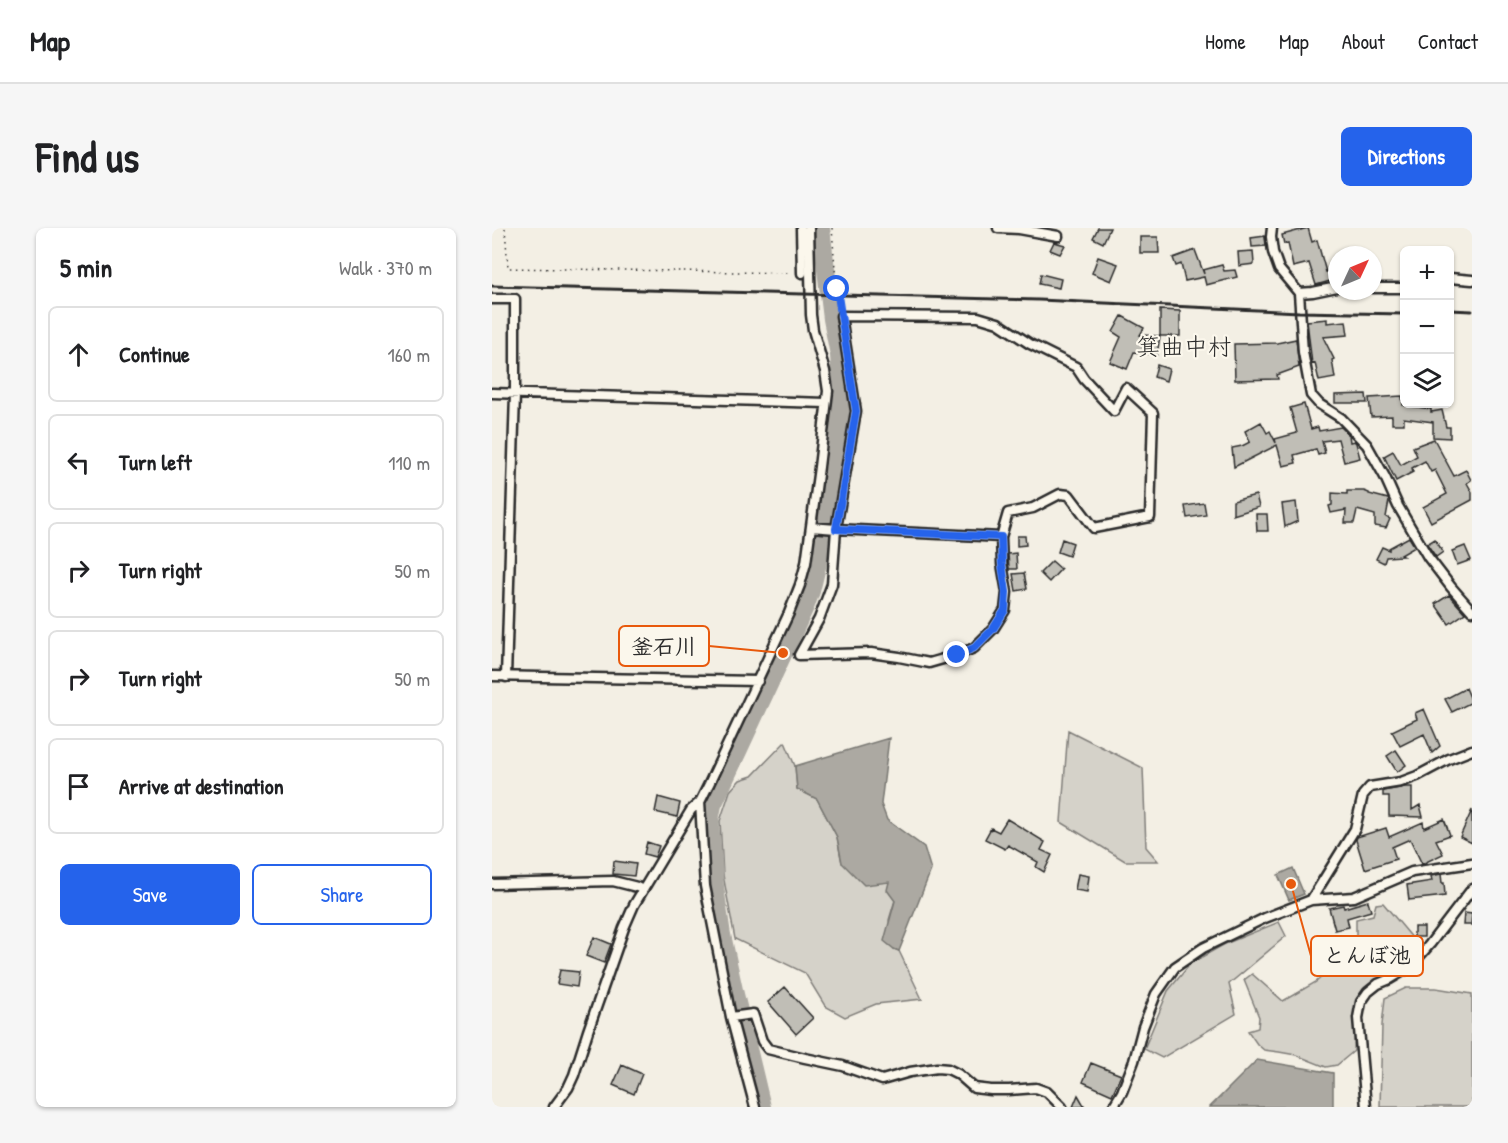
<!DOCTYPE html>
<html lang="en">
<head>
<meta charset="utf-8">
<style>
	:root { --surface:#fff; --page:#f6f6f6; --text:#202124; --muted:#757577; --line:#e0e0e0; --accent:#2563eb }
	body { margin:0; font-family:"Patrick Hand","Klee One",sans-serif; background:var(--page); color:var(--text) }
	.controls { position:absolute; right:18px; top:18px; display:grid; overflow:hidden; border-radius:9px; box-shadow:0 2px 4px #0004 }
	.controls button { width:54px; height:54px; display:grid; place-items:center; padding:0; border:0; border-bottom:2px solid var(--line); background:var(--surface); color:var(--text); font:30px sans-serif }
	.compass { position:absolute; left:836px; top:18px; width:54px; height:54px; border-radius:50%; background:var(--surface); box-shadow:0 2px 4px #0004; rotate:46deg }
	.stop { position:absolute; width:18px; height:18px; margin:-14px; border:4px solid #2563eb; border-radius:50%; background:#fff }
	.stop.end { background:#2563eb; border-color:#fff; box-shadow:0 2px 6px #0008 }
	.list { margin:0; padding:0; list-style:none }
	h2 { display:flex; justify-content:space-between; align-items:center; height:78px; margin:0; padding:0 24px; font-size:26px }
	h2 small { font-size:20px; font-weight:400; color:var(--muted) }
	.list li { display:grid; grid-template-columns:39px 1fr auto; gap:18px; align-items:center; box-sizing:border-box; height:96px; margin:0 12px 12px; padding:0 12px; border:2px solid var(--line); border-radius:9px }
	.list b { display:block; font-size:22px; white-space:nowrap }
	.list em { font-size:20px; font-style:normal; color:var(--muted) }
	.actions { display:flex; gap:12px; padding:18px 24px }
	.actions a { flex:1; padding:14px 0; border:2px solid var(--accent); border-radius:9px; text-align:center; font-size:21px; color:var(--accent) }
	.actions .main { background:var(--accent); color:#fff }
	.icon { flex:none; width:33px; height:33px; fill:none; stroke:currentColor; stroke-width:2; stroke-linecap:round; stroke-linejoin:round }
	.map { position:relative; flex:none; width:980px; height:879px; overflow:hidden; border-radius:9px }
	header { display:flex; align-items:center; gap:36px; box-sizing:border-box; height:84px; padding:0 30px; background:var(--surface); border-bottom:2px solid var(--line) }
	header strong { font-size:28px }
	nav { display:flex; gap:33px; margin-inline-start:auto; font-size:21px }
	.intro { display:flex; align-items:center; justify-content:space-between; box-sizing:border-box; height:144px; padding:0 36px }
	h1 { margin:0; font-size:42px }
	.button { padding:15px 27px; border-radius:9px; background:var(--accent); color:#fff; font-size:21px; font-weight:700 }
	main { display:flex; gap:36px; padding:0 36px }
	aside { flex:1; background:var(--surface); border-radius:9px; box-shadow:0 2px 4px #0004 }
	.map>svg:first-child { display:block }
</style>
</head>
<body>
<header>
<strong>Map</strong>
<nav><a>Home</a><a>Map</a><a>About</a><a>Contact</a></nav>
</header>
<div class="intro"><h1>Find us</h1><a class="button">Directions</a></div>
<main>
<aside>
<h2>5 min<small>Walk · 370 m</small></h2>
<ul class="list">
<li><svg class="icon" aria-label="ahead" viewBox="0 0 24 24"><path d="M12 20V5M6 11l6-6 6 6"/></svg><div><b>Continue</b></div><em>160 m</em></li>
<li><svg class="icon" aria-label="left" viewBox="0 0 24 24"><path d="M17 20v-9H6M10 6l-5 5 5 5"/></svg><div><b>Turn left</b></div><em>110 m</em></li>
<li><svg class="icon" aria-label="right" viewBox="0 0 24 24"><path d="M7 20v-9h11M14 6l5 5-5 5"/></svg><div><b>Turn right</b></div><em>50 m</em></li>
<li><svg class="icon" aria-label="right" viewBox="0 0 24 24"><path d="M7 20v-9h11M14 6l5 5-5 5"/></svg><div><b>Turn right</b></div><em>50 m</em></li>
<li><svg class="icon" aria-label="arrive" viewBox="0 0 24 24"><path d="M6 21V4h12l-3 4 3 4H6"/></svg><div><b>Arrive at destination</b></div></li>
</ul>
<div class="actions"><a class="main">Save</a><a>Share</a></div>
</aside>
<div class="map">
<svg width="980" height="879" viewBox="0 0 980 879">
	<rect width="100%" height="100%" fill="#f3efe4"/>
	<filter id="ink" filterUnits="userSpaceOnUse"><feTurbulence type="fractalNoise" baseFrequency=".0167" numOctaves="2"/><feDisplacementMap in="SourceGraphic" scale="12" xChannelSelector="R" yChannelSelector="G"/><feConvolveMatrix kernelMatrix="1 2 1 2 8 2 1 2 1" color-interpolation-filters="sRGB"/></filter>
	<g filter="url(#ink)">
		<!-- green -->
		<path fill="#d5d2c9" stroke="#807e7a" stroke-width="1.5" d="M576,502L651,540L654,619L666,633H633L569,594Z
			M293,514L303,538L305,561L325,571L345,609L350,635L397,654L403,672L397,692L402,721L407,723L430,771L384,776L353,789L333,778L313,745L243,711L231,647L228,593L238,563L248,552L260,548Z
			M891,675L922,712L919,727L907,739L886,752L874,761L863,782L862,823L845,837L834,839L804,827L787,824L772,822L765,816L756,803L766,800L767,789L752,752L760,746L791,773L824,754L864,720V691L881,687L884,676Z
			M787,694L794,708L737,756L744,786L670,830L652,821L676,763L699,735L733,716Z
			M914,760H944L980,766V879H888L890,797L893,770Z"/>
		<!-- water -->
		<path fill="#aca9a2" stroke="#787772" stroke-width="1.5" d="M397,510L389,576L395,592L432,619L439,642L407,723L402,721L392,713L403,673L395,662L397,654L372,657L350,635L345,609L325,571L305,561L303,538Z
			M801,640L812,666L797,672L786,647Z
			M765,832L841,845V879H718Z"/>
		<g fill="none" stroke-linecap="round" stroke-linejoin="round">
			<!-- river -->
			<path stroke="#aca9a2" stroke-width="18" d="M270,879L242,762L230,707L223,659L218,592L221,577L314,377L319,363L330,318L343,236L350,169L347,127L340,91L329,0"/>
		</g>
		<!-- building -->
		<path fill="#c0beb6" stroke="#2b2b2b" stroke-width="1.5" d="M606,0H618L611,15L601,10Z
			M816,0L820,14L825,12L834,44L845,41V51L824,57L817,35L801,39L796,15L792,16L790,7Z
			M773,8L774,18L760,19L759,10Z
			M648,9H666L667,25H648Z
			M562,14L573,17L568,26L558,22Z
			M703,22L712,46L711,42L730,37L732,43L743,42L745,49L714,57L712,49L693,53L689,36L684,38L681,30Z
			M761,23L762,36L747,38L746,24Z
			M606,29L626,36L619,53L600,45Z
			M549,46L569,51L567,60L547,56Z
			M668,82L688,83V108H668Z
			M630,88L652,100L648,107L668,108L665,127L642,124L635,141L618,134L629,109L621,104Z
			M835,91V95L854,93L856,107L831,109L842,131L840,132L843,150L827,153L823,135L820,136L815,93Z
			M804,111L807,139L785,147L786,151L743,152L742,116L785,115Z
			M665,137L677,141L674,153L662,149Z
			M874,166L875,175H843V167Z
			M910,168L911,177L939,181V184L950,182L954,199H958V210L941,209V194L912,190V196H900V188L879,189L877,170Z
			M812,176L819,201L826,199L827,203L849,199L857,207L858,214L862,213L864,215L868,230L852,234L846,211L830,213L833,225L826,227L824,221L802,227L804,235L791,238L785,217L742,239L740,220L750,218L758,214L753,203L769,194L775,205L778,203L784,215L783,211L805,205L798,180Z
			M942,211L962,248L974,242L979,252L975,255L980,264V272L939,294L931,279L955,266L943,242L939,244L933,233L920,240L921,244L904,253L892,228L901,223L909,237L925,228L921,219Z
			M855,263H872L877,265V266L896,271L897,273L894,289L898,291L894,300L883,298V287L865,282L862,295H853L854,282L839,285L837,278L840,277V265L855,266Z
			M764,267L767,279L741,287V273Z
			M804,274L806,293L793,299L790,276Z
			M712,275L714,287L695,290L693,278Z
			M764,286H775L776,303H765Z
			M525,308H533L534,317L525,318Z
			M917,309L923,319L909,327L911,328L894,329L892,335L884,331L890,319L897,322V320Z
			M570,311L581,315L577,328L566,324Z
			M943,311L951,324L944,329L935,316Z
			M973,318L979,332L965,337L960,323Z
			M524,325L525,341H517L516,326Z
			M560,333L569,341L557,354L548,345Z
			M532,345L535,361L524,363L521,346Z
			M957,367L973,385L957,396L943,376Z
			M974,460L980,474L960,484L953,471Z
			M932,481L948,518L940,525L932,506L908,518L900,503L925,491L923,485Z
			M904,522L914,537L905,544L895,528Z
			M913,559H920V582L928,577L931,589L897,588V568H891V563Z
			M166,569L188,575L185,589L163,584Z
			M980,582V615L968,609Z
			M515,591L553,614L549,622L560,627L552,644L544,639L546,634L516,617L513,621L493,611L499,600L507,604Z
			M952,591L958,607L944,612L951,626L930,636L918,611L900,619L904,631L873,641L864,612L865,609L894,600L897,609L931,594L932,600Z
			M155,614L167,618L163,629L152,626Z
			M122,633L144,636L142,648L121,646Z
			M586,646L597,648L595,664L583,662Z
			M949,646L950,655H952L953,668L917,672L915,657L940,653L939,648Z
			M876,673L879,683L855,690L857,699L843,702L837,680L851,677L852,680Z
			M972,685L980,686L979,697H971Z
			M922,699H932V709H922Z
			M102,709L119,716L112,735L94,728Z
			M68,742L87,744L85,759L65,756Z
			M293,759L321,790L304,806L276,774Z
			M599,835L629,847L620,867L591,854Z
			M130,837L150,846L142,866L121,857Z
			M586,867L593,879H581Z"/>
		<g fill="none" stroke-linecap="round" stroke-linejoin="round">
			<defs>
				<path id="minor" d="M309,0L310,45
					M506,0L527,1L566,8
					M780,0L779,9L781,24L787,41L807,65L811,124L819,167L827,176L849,190L875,217L893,249L906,278L936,329L959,359L980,383
					M958,50L980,52
					M881,60H912
					M807,65L821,64L845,59
					M0,71H23V166L14,449
					M349,88L486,89L506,95L538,116L584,139L592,151L622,183L634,160L661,185L658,289L602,300L577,267L568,266L541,280L516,285L509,309L510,336L515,364L513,382L501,401L482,420L465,427L437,435L407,429L379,425L307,427L327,391L340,356L344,301L364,183Z
					M0,165L334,175
					M319,299L344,301L509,309
					M0,448L266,453
					M208,574L213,658L239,789L263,879
					M0,656L121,653L145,659L151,662
					M819,672L863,601L871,567L878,559L909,554L925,548L957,531L980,522
					M239,789L261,786L270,813L276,821L313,830L351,838L390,852L418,844L445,840L456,841L466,846L482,860L499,862H517L544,860L555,864L570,879
					M62,879L76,860L82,847L96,803L132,700L142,677L199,582L208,574L217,556L297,385L308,357L314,335L327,239L336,163L333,143L321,102L319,87L317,0
					M621,879L630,864L642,833L651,799L664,766L683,739L711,720L773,690L819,672L862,669L920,644L980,635
					M874,879L866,790L869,774L876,764L886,756L898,751L918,739L938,716L980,661"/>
			</defs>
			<!-- minor casing -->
			<use href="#minor" stroke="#2b2b2b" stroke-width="13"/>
			<!-- path -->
			<path stroke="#2b2b2b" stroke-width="1.5" stroke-dasharray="1.5 4.5" stroke-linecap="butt" d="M13,0L16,40L300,45
				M340,0L345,67L348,80"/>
			<!-- minor -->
			<use href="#minor" stroke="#fbf7ec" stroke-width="8"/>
			<!-- rail -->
			<path stroke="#2b2b2b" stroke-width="3" d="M0,58L547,72L807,84L912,86
				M958,82L980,83"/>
		</g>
	</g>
	<g fill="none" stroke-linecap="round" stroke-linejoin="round" filter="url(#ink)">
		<!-- route -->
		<path stroke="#2563eb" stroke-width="8" d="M345,61L364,183L344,301L509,309L510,336L514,364L513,382L501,401L482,420L465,427"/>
	</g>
	<g text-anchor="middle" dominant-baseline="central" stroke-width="4.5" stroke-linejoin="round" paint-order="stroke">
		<!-- quarter labels -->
		<g font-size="24" fill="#2b2b2b" stroke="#fbf7ec">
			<text x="692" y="118">箕曲中村</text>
		</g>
	</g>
	<!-- callouts -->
	<path fill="none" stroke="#e8590c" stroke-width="2" d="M291 425L217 418M799 656L819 728"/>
	<g fill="#e8590c" stroke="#fbf7ec" stroke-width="2">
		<circle cx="291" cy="425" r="6"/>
		<circle cx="799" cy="656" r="6"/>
	</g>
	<g fill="#fbf7ec" stroke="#e8590c" stroke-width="2">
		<rect x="127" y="398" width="90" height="40" rx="6"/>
		<rect x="819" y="708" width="112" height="40" rx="6"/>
	</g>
	<g font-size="22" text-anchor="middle" font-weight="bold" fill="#2b2b2b">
		<text x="172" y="426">釜石川</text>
		<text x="875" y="735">とんぼ池</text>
	</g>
</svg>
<div class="controls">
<button>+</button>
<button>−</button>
<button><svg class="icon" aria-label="layers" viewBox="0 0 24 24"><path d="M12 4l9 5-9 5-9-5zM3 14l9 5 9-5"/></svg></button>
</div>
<svg class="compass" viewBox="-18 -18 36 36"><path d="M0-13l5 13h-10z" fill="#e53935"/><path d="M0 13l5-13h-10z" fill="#757577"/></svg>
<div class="stop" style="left:345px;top:61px"></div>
<div class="stop end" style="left:465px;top:427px"></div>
</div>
</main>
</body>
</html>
